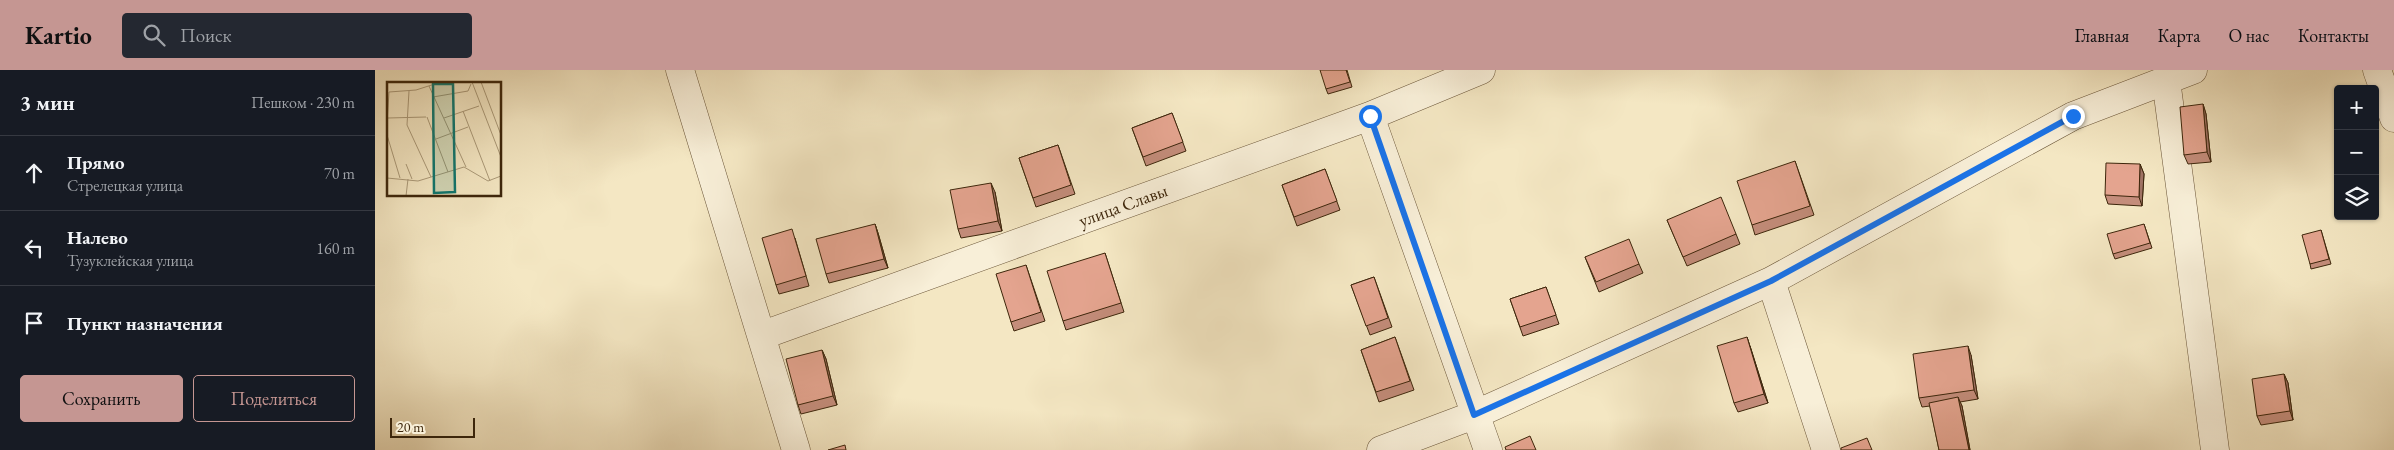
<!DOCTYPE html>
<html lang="ru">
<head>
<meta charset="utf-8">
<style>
	:root { --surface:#171b24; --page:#242831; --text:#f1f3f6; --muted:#9ea1a6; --line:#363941; --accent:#c59692 }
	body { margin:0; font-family:"EB Garamond",serif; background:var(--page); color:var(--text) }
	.controls { position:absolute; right:15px; top:15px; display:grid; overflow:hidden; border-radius:5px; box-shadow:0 1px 4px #0004 }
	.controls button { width:45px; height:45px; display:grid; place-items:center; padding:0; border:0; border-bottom:1px solid var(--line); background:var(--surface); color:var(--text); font:25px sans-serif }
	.scale { position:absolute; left:15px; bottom:12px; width:85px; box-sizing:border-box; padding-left:5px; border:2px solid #3d260b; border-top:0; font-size:14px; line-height:18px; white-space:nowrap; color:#3d260b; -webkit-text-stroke:4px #f8efd8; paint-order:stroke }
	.stop { position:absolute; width:15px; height:15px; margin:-11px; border:4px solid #1a73e8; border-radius:50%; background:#fff }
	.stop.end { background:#1a73e8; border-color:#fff; box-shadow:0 1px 5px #0008 }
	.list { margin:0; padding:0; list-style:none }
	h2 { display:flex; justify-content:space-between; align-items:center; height:65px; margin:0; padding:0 20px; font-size:21px }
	h2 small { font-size:16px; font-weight:400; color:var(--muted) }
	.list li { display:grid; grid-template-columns:32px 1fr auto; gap:15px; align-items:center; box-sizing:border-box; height:75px; padding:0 20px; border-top:1px solid var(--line) }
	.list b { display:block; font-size:19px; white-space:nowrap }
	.list p { margin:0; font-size:16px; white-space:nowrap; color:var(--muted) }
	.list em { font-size:16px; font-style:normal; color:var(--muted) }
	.actions { display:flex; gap:10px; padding:15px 20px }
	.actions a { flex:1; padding:11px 0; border:1px solid var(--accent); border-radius:5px; text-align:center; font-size:18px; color:var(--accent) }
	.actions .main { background:var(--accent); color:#111 }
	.icon { flex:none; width:28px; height:28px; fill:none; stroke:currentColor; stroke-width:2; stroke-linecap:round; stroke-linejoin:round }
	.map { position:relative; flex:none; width:2019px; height:380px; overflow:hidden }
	header { display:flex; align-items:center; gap:30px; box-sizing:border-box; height:70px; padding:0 25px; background:var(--accent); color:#111 }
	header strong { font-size:24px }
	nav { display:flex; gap:28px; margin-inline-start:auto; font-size:18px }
	.search { width:350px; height:45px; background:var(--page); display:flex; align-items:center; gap:12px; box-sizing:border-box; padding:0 18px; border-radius:5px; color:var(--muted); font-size:19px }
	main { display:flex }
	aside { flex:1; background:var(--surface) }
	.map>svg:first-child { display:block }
</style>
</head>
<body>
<header>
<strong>Kartio</strong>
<div class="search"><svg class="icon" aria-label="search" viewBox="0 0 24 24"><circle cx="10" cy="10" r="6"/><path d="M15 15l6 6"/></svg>Поиск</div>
<nav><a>Главная</a><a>Карта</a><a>О нас</a><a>Контакты</a></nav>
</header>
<main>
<aside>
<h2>3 мин<small>Пешком · 230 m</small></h2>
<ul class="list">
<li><svg class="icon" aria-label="ahead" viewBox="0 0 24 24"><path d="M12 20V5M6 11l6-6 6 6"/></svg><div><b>Прямо</b><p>Стрелецкая улица</p></div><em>70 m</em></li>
<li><svg class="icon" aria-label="left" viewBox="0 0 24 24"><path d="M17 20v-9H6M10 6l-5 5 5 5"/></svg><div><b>Налево</b><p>Тузуклейская улица</p></div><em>160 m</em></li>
<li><svg class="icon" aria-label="arrive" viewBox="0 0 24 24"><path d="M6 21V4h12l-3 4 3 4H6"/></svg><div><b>Пункт назначения</b></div></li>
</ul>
<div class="actions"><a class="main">Сохранить</a><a>Поделиться</a></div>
</aside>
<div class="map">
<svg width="2019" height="380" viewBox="0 0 2019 380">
	<rect width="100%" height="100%" fill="#f4e7c3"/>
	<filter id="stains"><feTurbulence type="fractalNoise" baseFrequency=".004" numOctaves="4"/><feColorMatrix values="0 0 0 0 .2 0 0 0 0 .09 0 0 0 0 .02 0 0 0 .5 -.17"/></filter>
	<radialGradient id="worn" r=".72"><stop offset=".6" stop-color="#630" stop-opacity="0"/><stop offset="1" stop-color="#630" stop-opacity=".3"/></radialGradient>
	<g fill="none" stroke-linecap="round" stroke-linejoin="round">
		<defs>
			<path id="minor" d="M305,0L421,380
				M2002,0L2019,48
				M1791,10L1840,380
				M995,46L1113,380
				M1396,211L1451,380
				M388,265L995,46L1106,0
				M1006,380L1099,345L1396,211L1698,46L1818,0"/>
		</defs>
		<!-- minor casing -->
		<use href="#minor" stroke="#6b5639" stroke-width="29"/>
		<!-- minor -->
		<use href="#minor" stroke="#f8efd8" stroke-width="28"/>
	</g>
	<!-- wall -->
	<path fill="#c48d7b" stroke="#3d260b" d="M972,0L977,17L953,24L951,19Z
		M1828,34L1831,44L1836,92L1813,94L1809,85Z
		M797,43L811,81L771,96L757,58Z
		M683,75L700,124L661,137L644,88Z
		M1420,91L1439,145L1380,165L1377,155Z
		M1765,94L1769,104L1767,136L1733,134L1730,125Z
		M950,99L965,140L922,156L907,115Z
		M620,122L627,161L586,168L583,159Z
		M1292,150L1361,164L1365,174L1312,196Z
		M500,154L503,163L513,198L454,213L451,204Z
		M1769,154L1777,178L1740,189L1738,184Z
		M1946,160L1956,194L1936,199L1935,194Z
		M420,168L434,216L404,224L401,215Z
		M730,183L749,242L691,260L688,251Z
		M1210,187L1264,194L1268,203L1224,222Z
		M651,195L670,251L639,261L636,252Z
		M999,207L1017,257L995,265L976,215Z
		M1171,217L1184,254L1148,266L1135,229Z
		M1020,267L1039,320L1004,332L986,280Z
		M1375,276L1393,333L1363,342L1359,333Z
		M447,280L451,289L462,335L426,344L423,335Z
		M1596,285L1603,329L1585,332L1587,336L1595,380H1564L1555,336L1547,337L1544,328Z
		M1909,304L1913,313L1918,350L1886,355L1882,346Z"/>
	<!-- shaded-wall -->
	<path fill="#a07364" stroke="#3d260b" d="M1828,34L1831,44L1836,92L1832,82Z
		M1765,94L1769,104L1767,136L1764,127Z
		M616,113L620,122L627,161L623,151Z
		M500,154L503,163L513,198L509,189Z
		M1372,267L1375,276L1393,333L1389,324Z
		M1593,276L1596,285L1603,329L1599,320Z
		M447,280L451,289L462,335L458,326Z
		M1909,304L1913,313L1918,350L1915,341Z
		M1583,327L1587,336L1595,380H1594Z"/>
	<!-- building -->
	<path fill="#e4a48f" stroke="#3d260b" d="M945,0H971L975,12L951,19Z
		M1828,34L1832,82L1809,85L1805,37Z
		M797,43L808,72L768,87L757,58Z
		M683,75L696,115L658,128L644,88Z
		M1420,91L1435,136L1377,155L1362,111Z
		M1731,93L1765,94L1764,127L1730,125Z
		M950,99L962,131L919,147L907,115Z
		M616,113L623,151L583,159L575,120Z
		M1346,127L1361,164L1308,187L1292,150Z
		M500,154L509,189L451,204L441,169Z
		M1769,154L1775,173L1738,184L1732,164Z
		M417,159L431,206L401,215L387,168Z
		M1946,160L1954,189L1935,194L1927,165Z
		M1254,169L1264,194L1221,212L1210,187Z
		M730,183L746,233L688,251L672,201Z
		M651,195L666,242L636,252L621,204Z
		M999,207L1013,248L991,256L976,215Z
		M1171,217L1181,245L1145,257L1135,229Z
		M1020,267L1035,311L1001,322L986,280Z
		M1372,267L1389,324L1359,333L1342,276Z
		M1593,276L1599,320L1544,328L1538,284Z
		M447,280L458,326L423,335L411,289Z
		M1909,304L1915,341L1882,346L1877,309Z
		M1583,327L1594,380H1564L1554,333Z
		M1155,366L1161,380H1131L1130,377Z
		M1492,368L1497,380H1466V378Z
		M470,375L471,380H453Z"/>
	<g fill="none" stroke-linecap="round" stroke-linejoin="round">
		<!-- route -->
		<path stroke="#1a73e8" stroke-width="6" d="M995,46L1099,345L1396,211L1698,46"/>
	</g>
	<g text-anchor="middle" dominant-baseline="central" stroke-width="5" stroke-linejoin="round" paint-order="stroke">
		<!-- street labels -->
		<g font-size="18" fill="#3d260b" stroke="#f8efd8">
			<text transform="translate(748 135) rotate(-20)">улица Славы</text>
		</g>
	</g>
	<!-- overview -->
	<g transform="translate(12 12)">
		<rect width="114" height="114" fill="#f4e7c3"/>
		<path fill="none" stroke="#ab9a79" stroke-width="1" d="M85,0L114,75M94,0L114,53M42,4L79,85M22,9L20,43L44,95M46,15L81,9L84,2M76,29L103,99M40,35L61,90M1,36L39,35M57,36L92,24M0,41L2,10L29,8L54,0M0,53L13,96M49,57L81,45M19,82L25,97M0,96L31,99L77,85L101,99L114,94M19,114L21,97"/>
		<path fill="#0f766e" fill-opacity="0.15" stroke="#0f766e" stroke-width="2.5" d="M46,2H66L68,110L47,111Z"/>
		<rect width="114" height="114" fill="none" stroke="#3d260b" stroke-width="2.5"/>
	</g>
	<rect width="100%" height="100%" filter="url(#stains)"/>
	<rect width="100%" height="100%" fill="url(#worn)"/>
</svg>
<div class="controls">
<button>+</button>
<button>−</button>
<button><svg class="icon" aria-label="layers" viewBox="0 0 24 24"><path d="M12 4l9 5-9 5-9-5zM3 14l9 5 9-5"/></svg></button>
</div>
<div class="scale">20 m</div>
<div class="stop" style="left:995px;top:46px"></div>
<div class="stop end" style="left:1698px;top:46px"></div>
</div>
</main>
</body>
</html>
